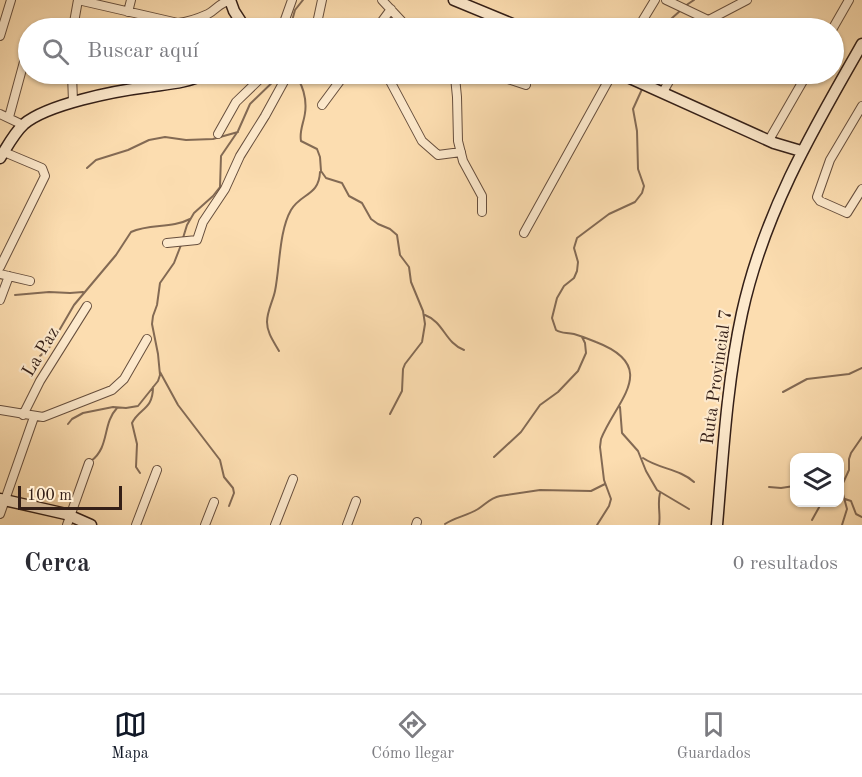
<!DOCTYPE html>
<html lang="es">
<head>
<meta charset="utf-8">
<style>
	:root { --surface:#fff; --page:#f2f2f3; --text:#2b2b33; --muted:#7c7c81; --line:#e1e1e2; --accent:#111827 }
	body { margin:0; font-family:"Old Standard TT",serif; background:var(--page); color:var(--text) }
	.controls { position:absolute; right:18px; bottom:18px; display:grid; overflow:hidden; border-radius:12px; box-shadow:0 2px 4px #0004 }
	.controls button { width:54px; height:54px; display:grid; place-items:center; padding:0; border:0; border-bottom:2px solid var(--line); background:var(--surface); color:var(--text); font:30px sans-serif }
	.scale { position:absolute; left:18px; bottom:15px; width:104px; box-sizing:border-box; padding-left:6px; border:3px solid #341f17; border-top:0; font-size:16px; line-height:21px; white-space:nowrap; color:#341f17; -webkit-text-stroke:4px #fde9cc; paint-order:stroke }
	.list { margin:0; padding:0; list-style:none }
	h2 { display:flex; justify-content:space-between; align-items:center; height:78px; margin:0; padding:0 24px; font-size:26px }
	h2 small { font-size:20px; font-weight:400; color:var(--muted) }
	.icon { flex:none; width:33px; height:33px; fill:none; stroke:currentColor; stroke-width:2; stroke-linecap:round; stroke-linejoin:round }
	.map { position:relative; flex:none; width:862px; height:525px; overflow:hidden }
	.search { position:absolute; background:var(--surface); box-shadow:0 2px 4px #0004; left:18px; right:18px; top:18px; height:66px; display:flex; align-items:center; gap:15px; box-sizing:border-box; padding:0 21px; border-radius:33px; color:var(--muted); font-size:22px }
	.sheet { height:168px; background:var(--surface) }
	nav { display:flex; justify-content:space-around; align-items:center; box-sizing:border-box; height:84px; border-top:2px solid var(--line); background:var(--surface); font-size:16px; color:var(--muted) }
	nav a { display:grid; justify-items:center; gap:3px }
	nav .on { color:var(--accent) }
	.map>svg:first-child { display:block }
</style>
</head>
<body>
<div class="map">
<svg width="862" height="525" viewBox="0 0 862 525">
	<rect width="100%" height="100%" fill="#fcddb0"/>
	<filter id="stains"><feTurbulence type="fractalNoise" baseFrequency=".00333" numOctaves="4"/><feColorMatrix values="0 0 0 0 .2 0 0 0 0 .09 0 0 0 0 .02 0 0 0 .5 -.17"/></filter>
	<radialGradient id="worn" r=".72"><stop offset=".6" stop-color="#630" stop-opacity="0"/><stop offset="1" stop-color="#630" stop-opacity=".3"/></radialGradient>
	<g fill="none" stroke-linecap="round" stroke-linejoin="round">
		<!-- stream -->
		<path stroke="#836a54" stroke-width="2" d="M685,6L694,0
			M290,28L295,10L303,0
			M661,28L681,10
			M293,74C303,82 307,100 305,113C304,122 299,131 301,141L317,149L320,157L321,171L326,178L342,183L349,196L362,203L371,219L378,224L390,229L397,235L400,255L409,267L411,282L423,311L425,324L422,342L405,364L403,369L402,391L390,414
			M646,81L649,74
			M87,168L96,160L128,150L149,140L165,137L186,140L213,139L238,132
			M183,238L187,225L194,213L213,196L220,187L221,156L238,131L250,104L281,74
			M15,295L49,292L70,293L83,292
			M425,315C444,322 445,343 464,350
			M279,351C274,342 267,333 267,322C267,311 273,301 275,291C280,266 279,231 291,210C301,193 319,196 320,172
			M40,356L49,348L74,305L116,255L131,232C150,223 171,229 190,219
			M160,372L178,405L220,460L224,477L233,488L234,493L229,506
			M783,392L807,379L849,374L862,368
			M620,407L622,433L638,451L646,471L657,490L689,509
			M68,424L72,419L83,413L113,407L126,408L138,406L158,381L160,375L158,354L152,324L153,316L157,305L160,283L174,263L181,245
			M494,457L521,432L540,405L558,392L578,371L586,353L585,343L582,337
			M643,458C659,469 680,469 694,482
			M91,461C110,447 102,424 117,408
			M140,473L136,467L137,444L132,423C139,408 153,410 153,387
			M769,487L781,488L794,486
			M845,499L851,501L856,514L862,517
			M812,520L822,502
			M445,524C455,517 467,516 478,509C486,504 490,498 500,496L540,490L591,491L605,484
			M597,525L609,506L611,499L604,480L600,447L601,439C616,401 661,367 596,342C589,339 581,336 574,334C567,332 562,334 556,330L552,318L557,298L564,286L574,278L577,271L578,262L574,248L577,238L609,214L635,202L642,193L644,186L638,169L637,131L633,109L643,87
			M659,525C661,514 657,505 660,493
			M842,525L847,509L843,494V483L849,470V459L851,453L862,437"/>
		<defs>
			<path id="street" d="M78,0L178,23C188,22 199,18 208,14C217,9 220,2 230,1
				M382,0L408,28
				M666,0L725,28
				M128,12L131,0
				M73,28L78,0
				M282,28L292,0
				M316,28L322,0
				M377,28L391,9
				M638,28L655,0
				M698,28L703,23L747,0
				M833,28L849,0
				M0,36L11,0
				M72,74L73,102
				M383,74L390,81L422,141L438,155L461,152
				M452,74L455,77L457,97L458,141L463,161L482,196V212
				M493,74L526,85
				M663,92L673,74
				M322,105L345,74
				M862,106L830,160L817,197L820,201L847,213L862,189
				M0,114L23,125
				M9,117L28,47
				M218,134L236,102L265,74
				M769,140L807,74
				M524,233L612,74
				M167,243L197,240L203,222L225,189L240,156L265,116L288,74
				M0,267L45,176L42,168L4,152
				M0,274L30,281
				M0,300L9,276
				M0,410L43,417L112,390L124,379L147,339
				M23,415L40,381L87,306
				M0,514L34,417
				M67,525L89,463
				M136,525L157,470
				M205,525L214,502
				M275,525L293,479
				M347,525L356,501
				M416,525L417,522"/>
			<path id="secondary" d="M230,0L234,11L245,28
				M454,0L522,28
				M621,74L774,143L801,151
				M0,158C7,147 14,133 24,124C48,104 115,91 147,87C166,84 187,83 205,74
				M0,499L66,514L91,525
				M717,525C723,454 727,382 742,313C764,213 812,131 862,44"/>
		</defs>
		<!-- street casing -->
		<use href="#street" stroke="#664e3d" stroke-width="10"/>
		<!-- secondary casing -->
		<use href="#secondary" stroke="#341f17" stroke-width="13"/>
		<!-- street -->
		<use href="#street" stroke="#fde9cc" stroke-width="8"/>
		<!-- secondary -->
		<use href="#secondary" stroke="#fde9cc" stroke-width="10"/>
	</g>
	<g text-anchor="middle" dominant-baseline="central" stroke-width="4.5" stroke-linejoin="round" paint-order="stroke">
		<!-- street labels -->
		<g font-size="18" fill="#341f17" stroke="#fde9cc">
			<text transform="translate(41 352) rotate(-59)">La Paz</text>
			<text transform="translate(717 377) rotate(-82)">Ruta Provincial 7</text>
		</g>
	</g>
	<rect width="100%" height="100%" filter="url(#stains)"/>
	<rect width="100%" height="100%" fill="url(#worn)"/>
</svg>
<div class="controls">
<button><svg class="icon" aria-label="layers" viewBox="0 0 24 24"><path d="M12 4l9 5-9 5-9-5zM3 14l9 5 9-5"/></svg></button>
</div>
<div class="scale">100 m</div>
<div class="search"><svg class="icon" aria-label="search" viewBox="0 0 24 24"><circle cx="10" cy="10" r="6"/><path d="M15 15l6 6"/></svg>Buscar aquí</div>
</div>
<section class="sheet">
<h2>Cerca<small>0 resultados</small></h2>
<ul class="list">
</ul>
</section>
<nav>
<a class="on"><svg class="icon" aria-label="map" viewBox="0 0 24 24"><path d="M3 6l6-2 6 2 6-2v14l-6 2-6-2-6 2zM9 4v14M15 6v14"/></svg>Mapa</a>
<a><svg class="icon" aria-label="directions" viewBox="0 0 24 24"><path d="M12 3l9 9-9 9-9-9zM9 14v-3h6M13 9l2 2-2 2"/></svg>Cómo llegar</a>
<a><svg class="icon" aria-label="saved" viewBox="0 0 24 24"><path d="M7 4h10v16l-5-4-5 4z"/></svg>Guardados</a>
</nav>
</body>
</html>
